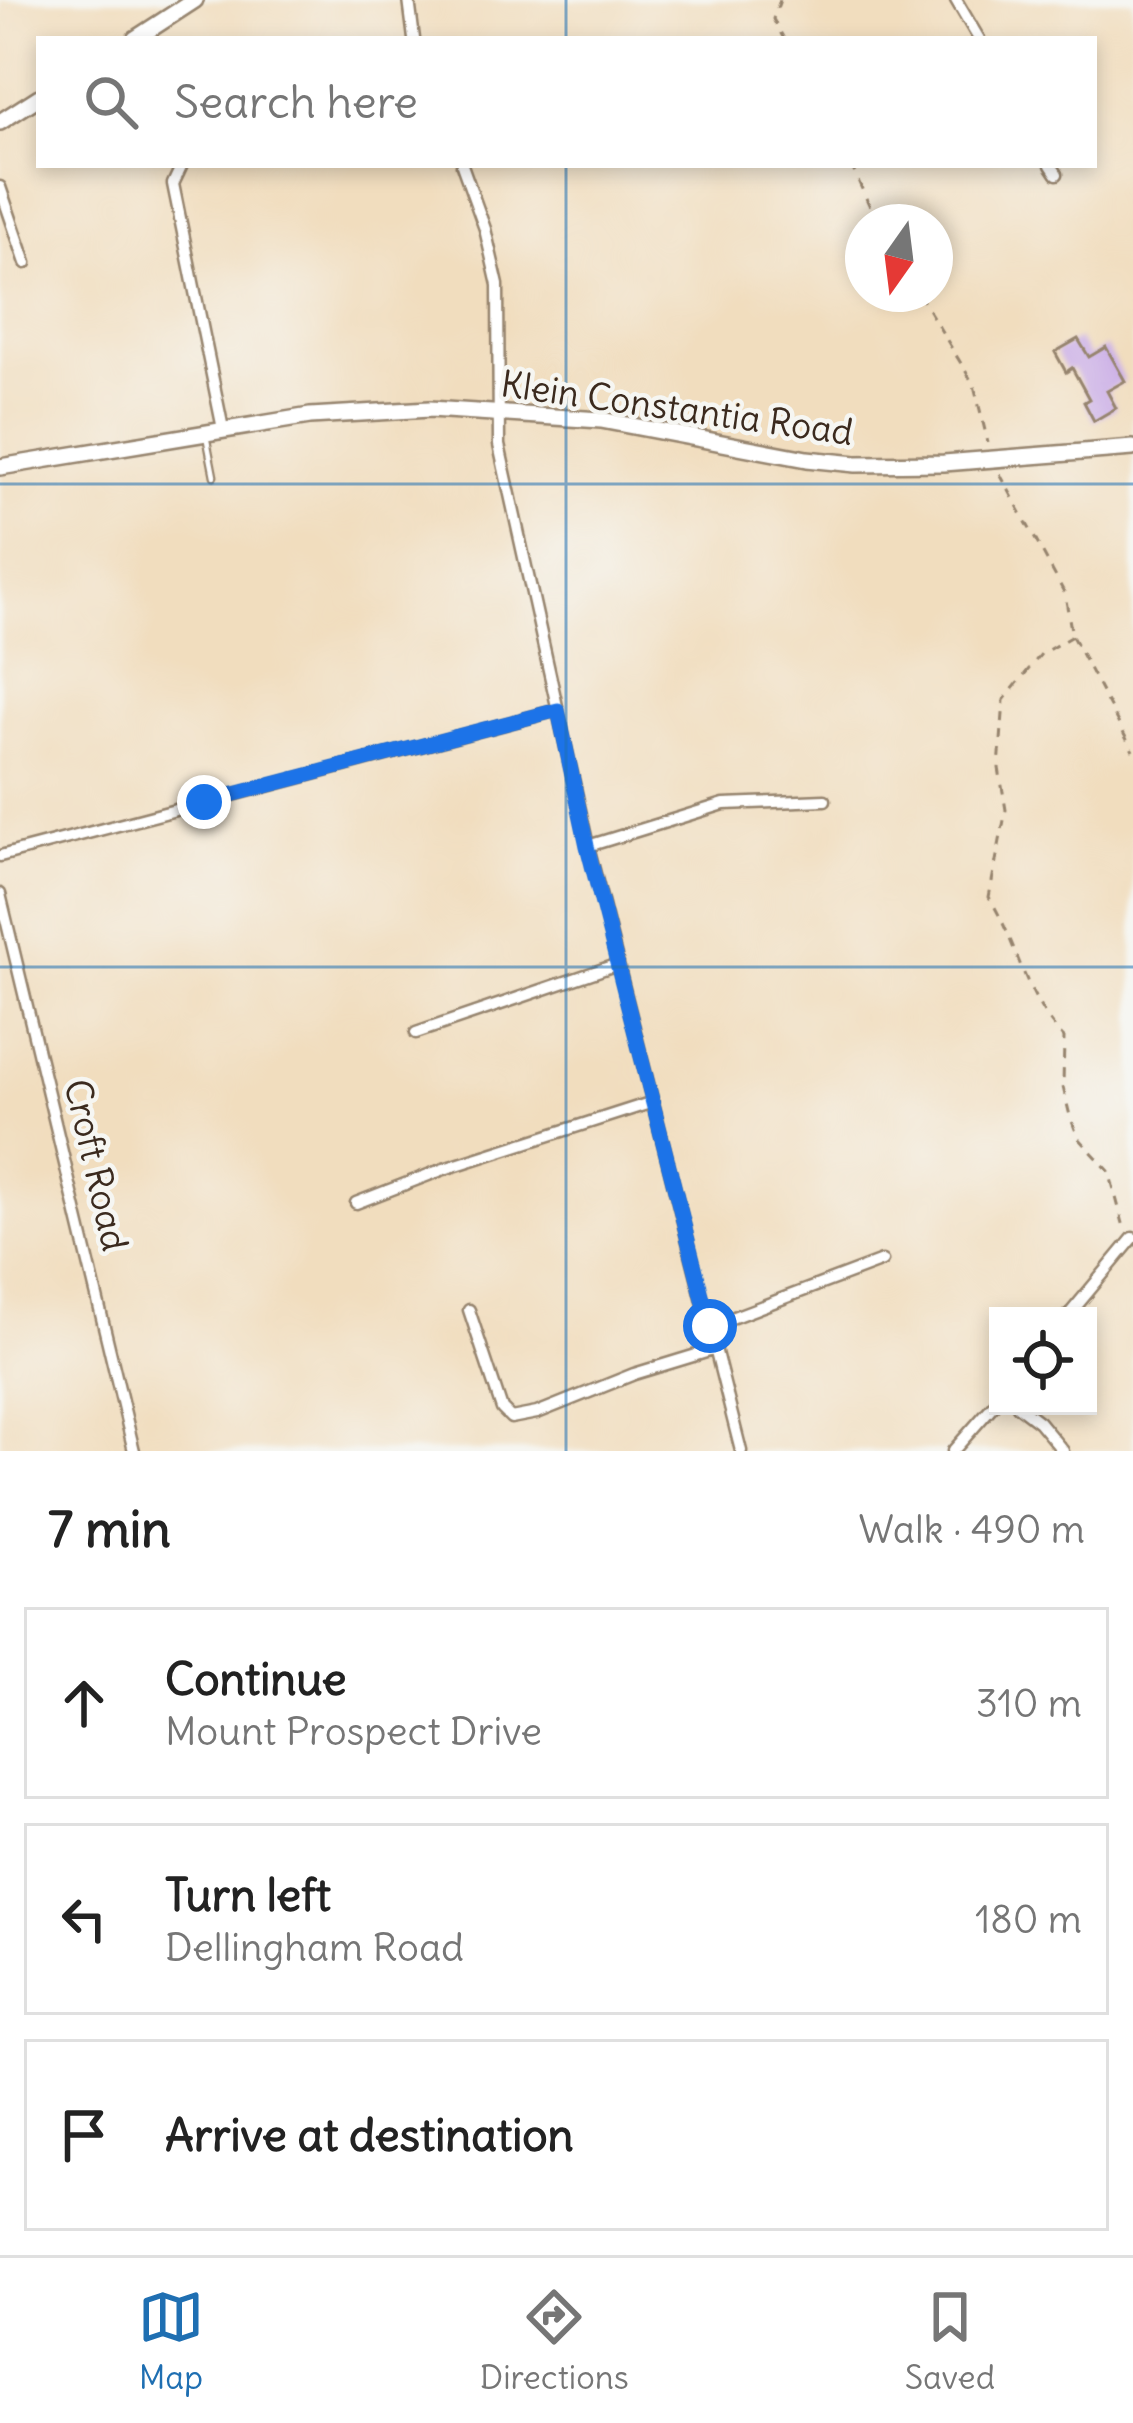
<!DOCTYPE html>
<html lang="en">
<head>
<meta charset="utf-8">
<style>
	:root { --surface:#fff; --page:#f2f2f2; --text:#222; --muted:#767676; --line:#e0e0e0; --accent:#1f6fb2 }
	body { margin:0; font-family:Delius,sans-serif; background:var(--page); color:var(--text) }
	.controls { position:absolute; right:36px; bottom:36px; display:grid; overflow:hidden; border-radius:0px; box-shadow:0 6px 18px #0003 }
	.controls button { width:108px; height:108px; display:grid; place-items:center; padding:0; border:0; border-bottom:3px solid var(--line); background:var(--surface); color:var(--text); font:60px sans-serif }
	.compass { position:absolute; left:845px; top:204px; width:108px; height:108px; border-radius:50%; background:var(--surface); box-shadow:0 6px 18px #0003; rotate:194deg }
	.stop { position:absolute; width:36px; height:36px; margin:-27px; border:9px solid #1a73e8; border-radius:50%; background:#fff }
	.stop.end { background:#1a73e8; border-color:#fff; box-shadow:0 3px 12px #0008 }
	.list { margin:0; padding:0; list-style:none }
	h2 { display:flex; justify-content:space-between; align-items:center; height:156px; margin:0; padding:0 48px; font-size:51px }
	h2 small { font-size:39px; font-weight:400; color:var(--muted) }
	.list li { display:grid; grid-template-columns:78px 1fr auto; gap:36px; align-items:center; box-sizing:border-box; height:192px; margin:0 24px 24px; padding:0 24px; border:3px solid var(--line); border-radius:0px }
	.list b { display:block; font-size:45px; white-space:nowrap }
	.list p { margin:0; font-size:39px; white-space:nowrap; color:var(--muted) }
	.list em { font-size:39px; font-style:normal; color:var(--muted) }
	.icon { flex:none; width:66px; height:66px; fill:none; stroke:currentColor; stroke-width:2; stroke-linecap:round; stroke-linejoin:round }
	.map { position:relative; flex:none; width:1133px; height:1451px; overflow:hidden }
	.search { position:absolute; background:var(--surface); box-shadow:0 6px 18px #0003; left:36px; right:36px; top:36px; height:132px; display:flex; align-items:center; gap:30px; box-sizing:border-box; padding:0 42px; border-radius:0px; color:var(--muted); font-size:45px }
	.sheet { height:804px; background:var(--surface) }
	nav { display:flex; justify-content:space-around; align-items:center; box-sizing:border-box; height:168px; border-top:3px solid var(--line); background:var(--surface); font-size:33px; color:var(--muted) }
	nav a { display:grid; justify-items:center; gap:6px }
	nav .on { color:var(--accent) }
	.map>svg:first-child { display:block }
</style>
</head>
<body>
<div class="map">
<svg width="1133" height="1451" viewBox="0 0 1133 1451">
	<rect width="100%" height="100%" fill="#f6f6f2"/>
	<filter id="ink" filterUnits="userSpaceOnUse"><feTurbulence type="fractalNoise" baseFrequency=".00833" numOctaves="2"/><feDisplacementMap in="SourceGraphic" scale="24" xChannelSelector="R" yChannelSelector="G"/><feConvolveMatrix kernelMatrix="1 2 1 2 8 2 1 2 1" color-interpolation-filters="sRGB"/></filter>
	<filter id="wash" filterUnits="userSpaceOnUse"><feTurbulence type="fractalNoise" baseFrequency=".004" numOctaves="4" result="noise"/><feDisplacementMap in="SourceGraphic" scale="48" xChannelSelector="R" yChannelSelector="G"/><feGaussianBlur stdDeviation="2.7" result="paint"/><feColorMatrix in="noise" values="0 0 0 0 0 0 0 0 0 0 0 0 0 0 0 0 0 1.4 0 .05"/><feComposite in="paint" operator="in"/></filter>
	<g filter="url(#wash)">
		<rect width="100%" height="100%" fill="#f1ddbe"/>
		<g id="blocks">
			<!-- building -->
			<path fill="#cbaee6" d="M1078,339L1089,357L1106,347L1125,381L1107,391L1116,408L1094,421L1084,402L1089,399L1072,368L1066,372L1055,352Z"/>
		</g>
	</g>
	<g filter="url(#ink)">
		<use href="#blocks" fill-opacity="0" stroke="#96846e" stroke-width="3"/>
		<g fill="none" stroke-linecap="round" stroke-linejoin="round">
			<defs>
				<path id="lane" d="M206,435L214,476"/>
				<path id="street" d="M409,0L414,39
					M956,0L979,39
					M182,165L173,184L223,429
					M462,165L485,229L498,285L499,445L588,846L741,1451
					M1051,165L1057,174
					M0,187L26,263
					M588,846L724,804L825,800
					M0,856L558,710
					M0,894L134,1451
					M416,1033L618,964
					M356,1203L444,1169L653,1102
					M469,1310L502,1409L511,1418L537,1413L634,1374L716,1349
					M1068,1316L1133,1238
					M710,1326L882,1261
					M1018,1406L1039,1422L1063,1451
					M953,1451L998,1400"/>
				<path id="secondary" d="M135,39L195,0
					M0,122L39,97
					M0,467L310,416L430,409L601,420L807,459L856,464L944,463L1133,448"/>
			</defs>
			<!-- lane casing -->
			<use href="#lane" stroke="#96846e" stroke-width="9"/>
			<!-- street casing -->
			<use href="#street" stroke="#96846e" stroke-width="15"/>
			<!-- secondary casing -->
			<use href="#secondary" stroke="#96846e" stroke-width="20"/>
			<!-- path -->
			<path stroke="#96846e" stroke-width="3" stroke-dasharray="9 9" stroke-linecap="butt" d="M780,0L773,19L784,39
				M851,165L877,222
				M919,294L974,385L988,443
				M1000,474L1065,594L1072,636L1133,751
				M1072,636L1041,654L1004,700L999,768L1006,810L989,897C1018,944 1025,999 1064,1038L1063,1087L1070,1116L1078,1137L1109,1171L1125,1231"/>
			<!-- lane -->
			<use href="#lane" stroke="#fff" stroke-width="4.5"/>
			<!-- street -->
			<use href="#street" stroke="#fff" stroke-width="10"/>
			<!-- secondary -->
			<use href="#secondary" stroke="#fff" stroke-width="15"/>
		</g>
	</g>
	<g fill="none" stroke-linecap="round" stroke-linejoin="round" filter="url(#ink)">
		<!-- route -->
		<path stroke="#1a73e8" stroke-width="15" d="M204,802L558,710L587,846L710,1326"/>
	</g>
	<!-- grid -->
	<path fill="none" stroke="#1f6fb2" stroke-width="3" stroke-opacity="0.55" d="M566,0V39M566,165V1451M0,484H1133M0,967H1133"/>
	<g text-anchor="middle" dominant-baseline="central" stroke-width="9" stroke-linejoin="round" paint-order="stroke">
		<!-- street labels -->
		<g font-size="36" fill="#3b2a1e" stroke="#f6f6f2">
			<text transform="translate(677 408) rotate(8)">Klein Constantia Road</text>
			<text transform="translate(96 1165) rotate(77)">Croft Road</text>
		</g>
	</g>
</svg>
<div class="controls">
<button><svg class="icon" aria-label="locate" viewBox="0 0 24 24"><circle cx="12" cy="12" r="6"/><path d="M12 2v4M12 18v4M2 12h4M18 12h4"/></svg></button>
</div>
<svg class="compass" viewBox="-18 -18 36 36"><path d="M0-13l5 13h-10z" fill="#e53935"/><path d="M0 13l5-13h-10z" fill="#767676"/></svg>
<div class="stop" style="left:710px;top:1326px"></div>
<div class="stop end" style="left:204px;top:802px"></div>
<div class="search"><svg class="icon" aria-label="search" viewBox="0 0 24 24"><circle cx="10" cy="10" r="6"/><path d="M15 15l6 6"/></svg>Search here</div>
</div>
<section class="sheet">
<h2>7 min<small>Walk · 490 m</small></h2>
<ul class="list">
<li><svg class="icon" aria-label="ahead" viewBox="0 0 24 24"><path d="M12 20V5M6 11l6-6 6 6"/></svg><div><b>Continue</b><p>Mount Prospect Drive</p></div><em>310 m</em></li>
<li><svg class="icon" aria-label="left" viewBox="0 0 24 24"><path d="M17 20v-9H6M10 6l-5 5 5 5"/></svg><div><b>Turn left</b><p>Dellingham Road</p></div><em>180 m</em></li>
<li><svg class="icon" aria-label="arrive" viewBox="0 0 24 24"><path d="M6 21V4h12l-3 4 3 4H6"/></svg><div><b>Arrive at destination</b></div></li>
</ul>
</section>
<nav>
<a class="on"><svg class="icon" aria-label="map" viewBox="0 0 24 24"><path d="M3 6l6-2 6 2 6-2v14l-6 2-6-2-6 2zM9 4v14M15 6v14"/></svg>Map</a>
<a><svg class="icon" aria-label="directions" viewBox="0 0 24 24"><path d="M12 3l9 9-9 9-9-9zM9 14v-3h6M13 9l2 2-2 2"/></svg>Directions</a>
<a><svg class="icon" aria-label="saved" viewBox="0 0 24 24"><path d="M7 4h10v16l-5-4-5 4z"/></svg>Saved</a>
</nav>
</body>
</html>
